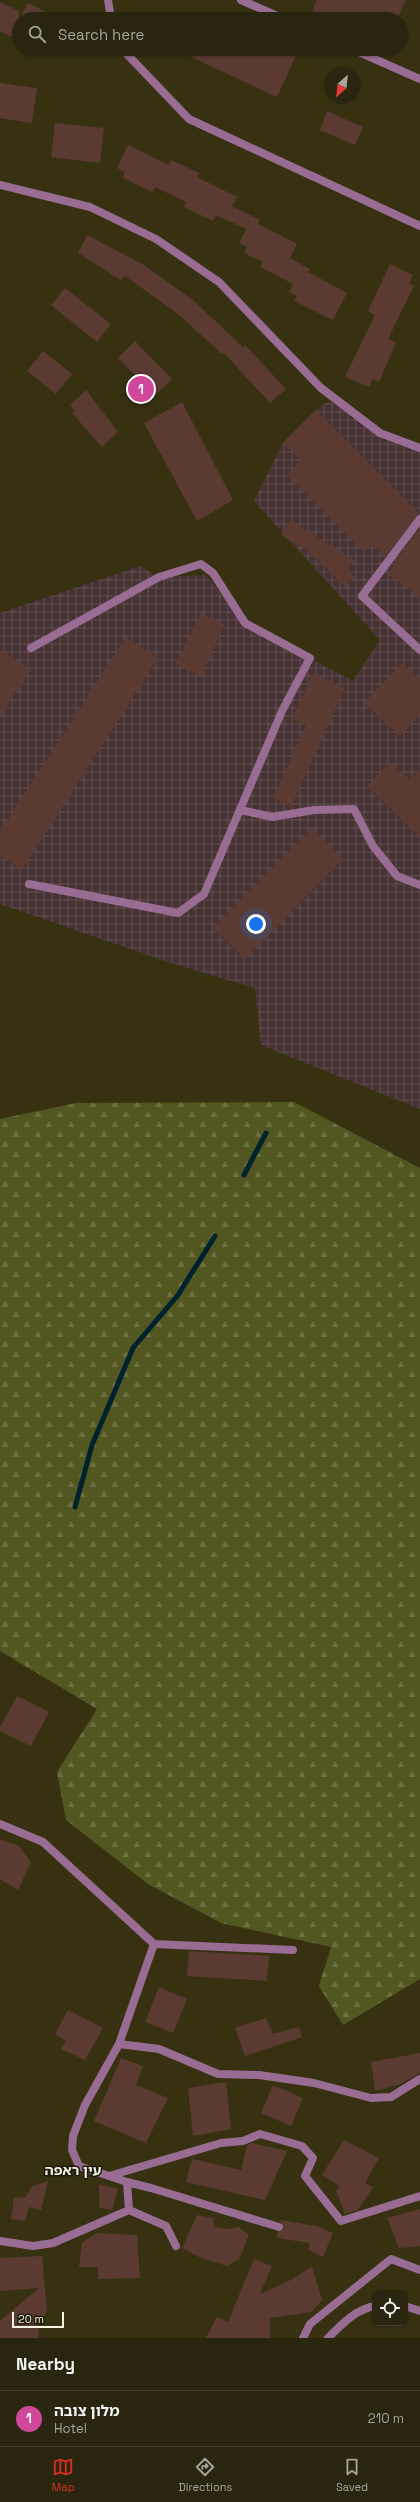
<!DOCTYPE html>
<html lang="en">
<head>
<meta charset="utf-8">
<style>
	:root { --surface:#29250e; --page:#35311c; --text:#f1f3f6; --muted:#a5a59e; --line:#45422e; --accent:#d93025 }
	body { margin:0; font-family:"Space Grotesk","Noto Sans Hebrew",sans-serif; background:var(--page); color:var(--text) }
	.controls { position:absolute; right:12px; bottom:12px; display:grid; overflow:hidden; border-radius:8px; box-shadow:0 1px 3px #0004 }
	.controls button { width:36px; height:36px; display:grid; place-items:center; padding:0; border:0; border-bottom:1px solid var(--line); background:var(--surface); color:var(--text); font:20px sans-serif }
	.compass { position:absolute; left:324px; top:68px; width:36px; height:36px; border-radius:50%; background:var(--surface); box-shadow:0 1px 3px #0004; rotate:207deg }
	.scale { position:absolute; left:12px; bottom:10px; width:52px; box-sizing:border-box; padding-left:4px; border:2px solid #f6f3e1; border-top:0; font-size:11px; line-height:14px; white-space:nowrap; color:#f6f3e1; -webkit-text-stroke:3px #1c190c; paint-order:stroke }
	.you { position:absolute; left:256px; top:924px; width:14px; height:14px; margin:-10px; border:3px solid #fff; border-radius:50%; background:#1a73e8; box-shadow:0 0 0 6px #1a73e833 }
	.badge { display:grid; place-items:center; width:26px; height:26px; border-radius:50%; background:var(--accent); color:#fff; font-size:13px; font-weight:700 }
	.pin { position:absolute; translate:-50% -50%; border:2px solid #fff; box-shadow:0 1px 4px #0006 }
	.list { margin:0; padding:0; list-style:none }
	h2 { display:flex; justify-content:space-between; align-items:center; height:52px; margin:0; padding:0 16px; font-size:17px }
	h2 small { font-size:13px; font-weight:400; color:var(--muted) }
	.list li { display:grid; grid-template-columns:26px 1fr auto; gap:12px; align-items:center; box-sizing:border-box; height:56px; padding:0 16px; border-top:1px solid var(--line) }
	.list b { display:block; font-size:15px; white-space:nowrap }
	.list p { margin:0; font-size:13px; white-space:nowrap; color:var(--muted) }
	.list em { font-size:13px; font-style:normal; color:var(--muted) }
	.icon { flex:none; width:22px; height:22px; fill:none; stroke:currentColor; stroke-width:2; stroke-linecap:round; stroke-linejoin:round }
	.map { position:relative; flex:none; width:420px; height:2338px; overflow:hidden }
	.search { position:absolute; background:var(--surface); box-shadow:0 1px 3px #0004; left:12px; right:12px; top:12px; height:44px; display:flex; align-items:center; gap:10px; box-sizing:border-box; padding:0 14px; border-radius:22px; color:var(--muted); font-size:15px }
	.sheet { height:108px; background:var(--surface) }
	nav { display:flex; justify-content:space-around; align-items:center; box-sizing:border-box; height:56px; border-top:1px solid var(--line); background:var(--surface); font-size:11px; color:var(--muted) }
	nav a { display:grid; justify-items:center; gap:2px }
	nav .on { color:var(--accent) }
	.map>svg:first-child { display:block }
</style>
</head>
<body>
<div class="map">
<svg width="420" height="2338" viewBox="0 0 420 2338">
	<defs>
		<pattern id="industrial-grid" width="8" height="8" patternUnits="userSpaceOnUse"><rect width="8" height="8" fill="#473234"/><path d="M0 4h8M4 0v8" fill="none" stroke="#625051"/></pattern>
		<pattern id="forest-firs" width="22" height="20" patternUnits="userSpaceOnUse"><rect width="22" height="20" fill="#525721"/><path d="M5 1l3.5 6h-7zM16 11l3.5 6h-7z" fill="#6c7041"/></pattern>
	</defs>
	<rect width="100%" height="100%" fill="#373112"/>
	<!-- industrial -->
	<path fill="url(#industrial-grid)" d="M329,401L383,432L420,445V1109L261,1045L255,988L168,962L0,904V613L140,566L159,577L206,575L245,624L353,681L380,640L254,501L283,443L316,410Z"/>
	<!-- forest -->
	<path fill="url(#forest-firs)" d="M294,1102L420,1168V1979L343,2025L319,1986L331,1947L221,1923L148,1884L66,1820L57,1772L97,1709L0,1651V1119L76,1103Z"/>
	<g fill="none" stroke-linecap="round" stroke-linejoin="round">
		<!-- stream -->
		<path stroke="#00222e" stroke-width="5" d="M244,1175L266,1133
			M75,1507L92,1445L133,1348L178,1295L215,1236"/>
	</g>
	<!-- building -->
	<path fill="#5b3b31" d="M317,0H406L397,19H321L311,14Z
		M0,2L19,11V40L0,31Z
		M28,3L59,19H20Z
		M174,49H299L277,97Z
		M0,83L37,88L32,123L0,118Z
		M327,111L363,127L355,145L320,130Z
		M55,123L104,128L100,163L51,157Z
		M128,145L169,165L171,160L199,173L197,177L237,197L232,206L260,220L258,224L297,244L290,258L310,269L308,272L347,293L333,320L294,301L297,296L289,292L293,284L260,267L263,262L244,253L247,247L239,243L246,229L216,215L213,221L184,207L186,202L155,187L152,192L123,178L125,172L117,168Z
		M87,235L142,264L194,301L243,347L245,345L286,389L270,403L224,353L222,354L178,314L125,276L121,280L78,253Z
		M390,264L413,275L409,283L414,286L388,339L396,342L392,352L379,382L373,379L369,387L345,377L375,315L368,311Z
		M65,288L111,324L97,342L51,305Z
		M135,341L172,379L155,395L118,358Z
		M43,351L72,374L56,394L27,371Z
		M86,390L118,432L102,447L72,413L75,410L70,405Z
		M182,402L233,500L197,521L144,423Z
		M316,410L419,514L385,557L372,543L364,552L286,475L301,460L283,443Z
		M291,520L355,561L347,569L355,578L345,587L315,556L281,535Z
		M420,528V598L388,574L394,566L393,565Z
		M201,613L225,625L201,676L176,664Z
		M126,637L158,658L22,870L0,856V832Z
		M0,649L31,670L0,716Z
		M402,663L420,679V715L400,736L364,703Z
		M313,673L345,688L291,807L273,798L306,725L292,719Z
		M390,762L410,780L420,769V837L367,786Z
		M311,828L343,859L245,959L213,928Z
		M17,1696L49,1712L31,1746L0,1731V1727Z
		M0,1839L19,1846L31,1862L18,1890L0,1879Z
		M189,1951L269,1956L267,1981L187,1976Z
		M159,1987L187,1999L173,2033L145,2022Z
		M68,2010L103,2028L85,2060L61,2049L66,2041L55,2034Z
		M266,2018L273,2034L299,2027L302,2037L245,2056L235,2028Z
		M420,2053V2072L418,2074L401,2084L375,2091L371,2062Z
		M121,2058L143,2066L136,2085L168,2098L146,2143L94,2121Z
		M226,2082L231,2129L193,2136L188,2088Z
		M273,2085L303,2098L291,2126L261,2113Z
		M344,2140L379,2158L365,2183L373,2187L358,2210L345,2214L336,2191L339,2186L322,2175Z
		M252,2143L287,2151L265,2200L186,2182L192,2159L241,2170L247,2145Z
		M48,2181L41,2210L29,2207L25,2221L11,2219L14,2198L26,2197L31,2187Z
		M99,2184L118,2189L112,2210L99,2208Z
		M420,2209V2246L399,2248L387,2218Z
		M197,2215L213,2218L215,2227L228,2229L239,2227L249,2235L239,2259L227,2266L201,2258L182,2248Z
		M280,2220L317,2226L333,2233L323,2257L308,2250L310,2243L277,2238L278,2232L284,2228Z
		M97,2233L137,2235L140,2278L98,2279V2267H79L82,2242Z
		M42,2256L47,2311L39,2324L38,2338H0V2321L39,2288L0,2291V2258Z
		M254,2259L272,2266L260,2294L293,2279L312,2266L322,2300L312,2312L270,2318V2338H206L217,2317L228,2322Z"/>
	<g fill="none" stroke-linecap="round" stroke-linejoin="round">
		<!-- minor -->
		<path stroke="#996d93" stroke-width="8" d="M108,0L111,19
			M241,0L284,19
			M122,49L189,119L420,226
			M352,49L420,79
			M0,185L90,207L156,239L219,282L321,388L380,433L420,448
			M420,519L362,596L420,650
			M241,810L272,817L314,810L354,809L373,846L397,876L420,885
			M29,884L178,913L204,894L282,711L310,658L245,623L213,573L201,564L159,577L31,648
			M0,1824L43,1842L154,1944L293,1950
			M119,2044L159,2049L218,2074L259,2075L314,2083L371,2098L391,2097L420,2079
			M109,2176L221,2143L243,2141L260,2134L302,2146L313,2158L305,2176L341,2221L420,2196
			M127,2182L151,2188L279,2227
			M129,2210L127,2182L79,2166L72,2150L73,2136L85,2105L119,2044L154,1944
			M0,2241L33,2246L53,2243L129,2210L166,2226L176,2246
			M405,2306L420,2311
			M303,2338L310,2324L391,2259L420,2270
			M328,2338C341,2325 356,2309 375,2306"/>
	</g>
	<g text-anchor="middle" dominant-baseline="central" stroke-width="3" stroke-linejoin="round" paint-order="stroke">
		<!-- quarter labels -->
		<g font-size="14" font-weight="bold" fill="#f6f3e1" stroke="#1c190c">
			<text x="73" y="2170">עין ראפה</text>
		</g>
	</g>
</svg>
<div class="controls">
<button><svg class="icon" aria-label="locate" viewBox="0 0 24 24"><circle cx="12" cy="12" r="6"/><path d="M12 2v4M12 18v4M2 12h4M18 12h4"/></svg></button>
</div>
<svg class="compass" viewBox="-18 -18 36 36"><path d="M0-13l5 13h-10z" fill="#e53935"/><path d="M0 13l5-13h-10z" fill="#a5a59e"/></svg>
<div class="scale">20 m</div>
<div class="you"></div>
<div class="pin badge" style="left:141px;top:389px;background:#d1479c">1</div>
<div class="search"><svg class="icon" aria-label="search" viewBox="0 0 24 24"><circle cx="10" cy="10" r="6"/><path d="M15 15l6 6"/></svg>Search here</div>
</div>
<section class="sheet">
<h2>Nearby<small></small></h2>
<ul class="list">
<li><span class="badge" style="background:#d1479c">1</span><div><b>מלון צובה</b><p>Hotel</p></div><em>210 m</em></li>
</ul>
</section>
<nav>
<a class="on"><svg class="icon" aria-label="map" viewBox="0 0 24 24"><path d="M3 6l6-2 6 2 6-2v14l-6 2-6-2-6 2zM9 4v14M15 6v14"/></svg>Map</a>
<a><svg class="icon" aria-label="directions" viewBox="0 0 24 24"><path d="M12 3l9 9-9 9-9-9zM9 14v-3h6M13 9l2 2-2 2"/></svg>Directions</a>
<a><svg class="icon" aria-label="saved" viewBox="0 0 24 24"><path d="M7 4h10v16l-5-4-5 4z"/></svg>Saved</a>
</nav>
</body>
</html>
